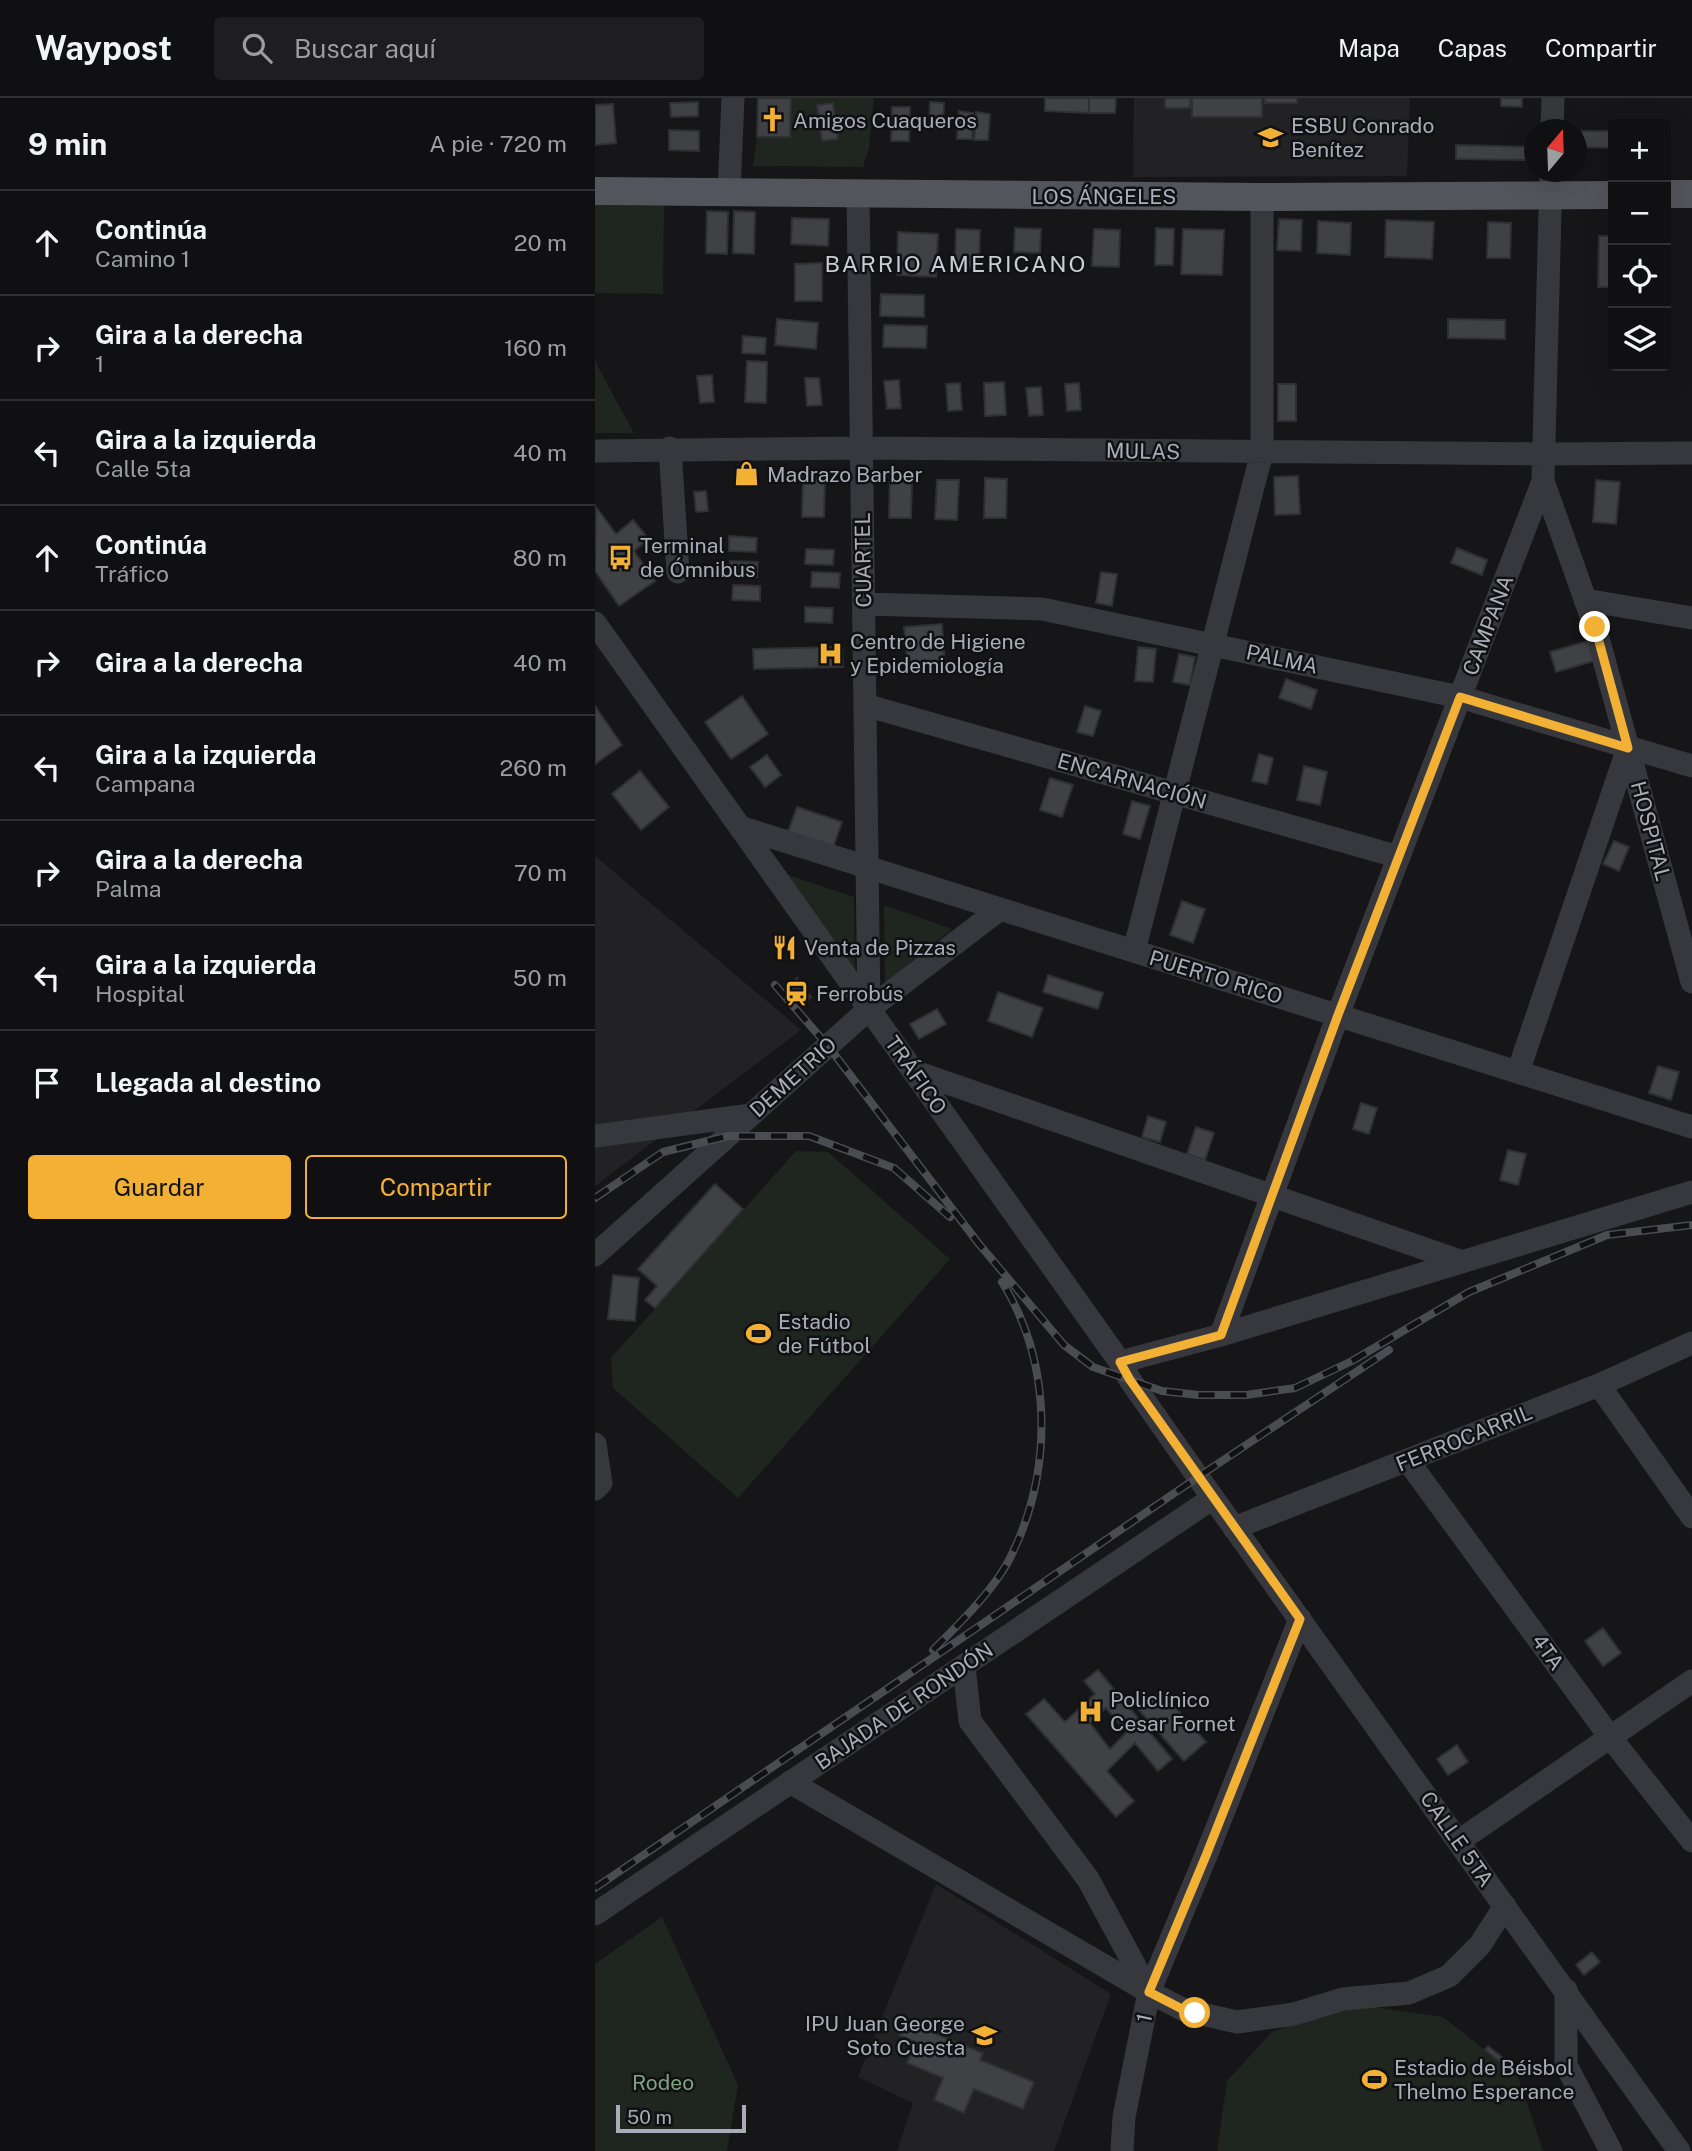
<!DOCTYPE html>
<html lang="es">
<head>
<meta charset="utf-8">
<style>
	:root { --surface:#101012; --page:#1e1e20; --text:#f1f3f6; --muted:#9c9d9f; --line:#303032; --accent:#f2b134 }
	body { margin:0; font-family:"Public Sans",sans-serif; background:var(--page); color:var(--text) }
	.controls { position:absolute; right:21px; top:21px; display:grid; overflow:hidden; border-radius:7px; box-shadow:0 7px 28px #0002 }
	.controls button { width:63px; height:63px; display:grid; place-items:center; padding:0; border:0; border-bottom:2px solid var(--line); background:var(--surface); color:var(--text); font:35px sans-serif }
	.compass { position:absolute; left:929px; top:21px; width:63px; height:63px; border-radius:50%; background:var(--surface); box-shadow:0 7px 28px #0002; rotate:19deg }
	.scale { position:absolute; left:21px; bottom:18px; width:130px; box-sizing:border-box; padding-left:7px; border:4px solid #a8adb8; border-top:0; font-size:19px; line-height:24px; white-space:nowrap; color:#a8adb8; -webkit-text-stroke:5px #111113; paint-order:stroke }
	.stop { position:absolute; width:21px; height:21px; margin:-16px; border:5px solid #f2b134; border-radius:50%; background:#fff }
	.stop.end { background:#f2b134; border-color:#fff; box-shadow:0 2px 7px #0008 }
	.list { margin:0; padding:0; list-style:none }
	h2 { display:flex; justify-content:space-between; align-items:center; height:91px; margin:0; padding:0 28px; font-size:30px }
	h2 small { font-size:23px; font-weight:400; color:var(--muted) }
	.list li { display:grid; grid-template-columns:46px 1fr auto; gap:21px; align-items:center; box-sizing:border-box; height:105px; padding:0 28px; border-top:2px solid var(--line) }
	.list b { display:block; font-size:26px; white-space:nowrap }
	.list p { margin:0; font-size:23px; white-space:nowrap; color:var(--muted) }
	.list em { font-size:23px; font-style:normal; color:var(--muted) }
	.actions { display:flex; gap:14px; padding:21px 28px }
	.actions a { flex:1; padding:16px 0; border:2px solid var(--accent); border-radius:7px; text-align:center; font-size:24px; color:var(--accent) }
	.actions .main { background:var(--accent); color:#111 }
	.icon { flex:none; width:38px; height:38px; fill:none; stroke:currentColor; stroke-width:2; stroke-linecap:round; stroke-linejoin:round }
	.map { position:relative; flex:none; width:1097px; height:2053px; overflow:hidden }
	header { display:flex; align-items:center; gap:42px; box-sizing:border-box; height:98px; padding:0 35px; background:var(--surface); border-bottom:2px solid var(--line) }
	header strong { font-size:33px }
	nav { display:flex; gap:38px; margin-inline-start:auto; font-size:24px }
	.search { width:490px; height:63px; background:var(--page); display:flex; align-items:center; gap:18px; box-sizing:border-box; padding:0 24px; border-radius:7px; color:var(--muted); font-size:26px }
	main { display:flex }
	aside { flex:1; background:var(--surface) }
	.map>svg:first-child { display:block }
</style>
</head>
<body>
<header>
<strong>Waypost</strong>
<div class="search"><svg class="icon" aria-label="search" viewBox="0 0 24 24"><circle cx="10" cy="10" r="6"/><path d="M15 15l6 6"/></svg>Buscar aquí</div>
<nav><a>Mapa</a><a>Capas</a><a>Compartir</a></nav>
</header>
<main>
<aside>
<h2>9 min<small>A pie · 720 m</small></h2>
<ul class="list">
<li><svg class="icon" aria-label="ahead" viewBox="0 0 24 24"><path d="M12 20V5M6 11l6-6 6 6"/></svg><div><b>Continúa</b><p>Camino 1</p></div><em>20 m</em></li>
<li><svg class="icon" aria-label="right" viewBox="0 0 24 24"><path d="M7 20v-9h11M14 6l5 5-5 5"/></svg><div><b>Gira a la derecha</b><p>1</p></div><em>160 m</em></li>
<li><svg class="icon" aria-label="left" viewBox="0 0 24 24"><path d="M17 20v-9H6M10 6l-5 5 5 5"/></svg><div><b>Gira a la izquierda</b><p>Calle 5ta</p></div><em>40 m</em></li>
<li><svg class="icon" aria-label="ahead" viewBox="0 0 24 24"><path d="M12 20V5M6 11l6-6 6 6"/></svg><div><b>Continúa</b><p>Tráfico</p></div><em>80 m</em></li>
<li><svg class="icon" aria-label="right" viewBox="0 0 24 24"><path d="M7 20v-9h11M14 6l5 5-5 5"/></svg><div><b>Gira a la derecha</b></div><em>40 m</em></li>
<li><svg class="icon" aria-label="left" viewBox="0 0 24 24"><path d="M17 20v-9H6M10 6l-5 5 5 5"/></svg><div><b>Gira a la izquierda</b><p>Campana</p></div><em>260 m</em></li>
<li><svg class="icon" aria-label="right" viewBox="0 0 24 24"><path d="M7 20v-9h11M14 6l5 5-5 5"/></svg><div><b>Gira a la derecha</b><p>Palma</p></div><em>70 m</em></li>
<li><svg class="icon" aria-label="left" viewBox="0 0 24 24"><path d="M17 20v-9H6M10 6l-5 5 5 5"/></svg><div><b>Gira a la izquierda</b><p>Hospital</p></div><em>50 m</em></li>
<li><svg class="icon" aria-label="arrive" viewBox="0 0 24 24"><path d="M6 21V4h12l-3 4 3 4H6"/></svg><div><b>Llegada al destino</b></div></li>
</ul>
<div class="actions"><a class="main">Guardar</a><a>Compartir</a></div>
</aside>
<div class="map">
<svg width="1097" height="2053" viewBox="0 0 1097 2053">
	<rect width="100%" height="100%" fill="#161618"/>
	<!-- built -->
	<path fill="#222225" d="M539,0H815L812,78L538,79Z
		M0,758L206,932L0,1088Z
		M341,1786L516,1896L459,2053H302L318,2005L263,1979Z"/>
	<!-- green -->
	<path fill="#1e261f" d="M196,0H279L274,50L268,69L158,68L162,39H195Z
		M0,107L69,108L68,196L0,195Z
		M0,259L3,269L39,335H0Z
		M190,776L259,799L260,874Z
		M289,807L357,831L290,885Z
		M201,1053L233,1054L355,1161L143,1400L18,1290L16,1260Z
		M67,1819L143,1987L132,2053H0V1866Z
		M756,1906L848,1919L923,1978L948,2053H622L632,1983L677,1934Z"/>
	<!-- building -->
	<path fill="#404145" stroke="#303034" stroke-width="2" fill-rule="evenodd" d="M163,0H196L195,39H162Z
		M450,0H494V15L450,13Z
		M494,0H521L520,15H494Z
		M570,0H595V10H570Z
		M597,0H667V19H597Z
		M670,0H702V5H670Z
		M906,0H927V9L906,8Z
		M103,4V18L76,19L75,5Z
		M335,4L349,5L348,31H334Z
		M238,5L243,41L227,43L222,7Z
		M18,6L21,45L0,47V7Z
		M297,9H315L314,43H296Z
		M364,13L378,15L377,41H362Z
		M381,14L395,16L393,42H379Z
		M74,32L104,33V53L74,52Z
		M987,33H1018V50L986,49Z
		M861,47L936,49L935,62L861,61Z
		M112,113L133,114L132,156L111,155Z
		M139,113L160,114L159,156L138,155Z
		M197,120L234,121L233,148L196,146Z
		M684,121L707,122L706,153L682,152Z
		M791,122L839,124L837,161L790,159Z
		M723,123L756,125L755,157L722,155Z
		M893,124L916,125L915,160H892Z
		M420,130L446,131L445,155L419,154Z
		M561,130L579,131L578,167H560Z
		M361,131L385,132L384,170L360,169Z
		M499,131L525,132L524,169L497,168Z
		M588,131L629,132L627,177L586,176Z
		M303,134L343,136L341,179L302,177Z
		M1004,138H1018V189H1003Z
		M227,165V203H200V166Z
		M286,196L329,197V219L285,218Z
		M182,221L223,225L221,251L180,247Z
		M853,221L910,222V241L853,240Z
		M289,227L332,228L331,250L288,249Z
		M148,238L171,240L170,256L147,255Z
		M152,263L172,264L171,305L150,304Z
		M117,277L119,304L105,305L102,278Z
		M210,280H224L227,307L212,308Z
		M304,282L306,310L292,311L289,283Z
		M409,284L411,317L390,318L389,285Z
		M365,285L367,312L353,313L351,286Z
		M484,285L486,312L472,313L470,286Z
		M683,286H701V323H683Z
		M446,289L448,317L434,318L431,290Z
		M703,378L705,416L680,417L679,379Z
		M208,379L230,380L229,419H207Z
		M295,380L317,381L316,420H294Z
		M390,380L412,381L411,420H389Z
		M342,382H364L362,422L340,421Z
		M1001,382L1025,384L1021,426L998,424Z
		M111,393L113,413L101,414L99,394Z
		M1,409L21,436L38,422L54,441L39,453L60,483L24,508L0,473Z
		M134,438L162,440L161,454L134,453Z
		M862,450L892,462L887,477L856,465Z
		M211,451L239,452L238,467L210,466Z
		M135,463L163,464L162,479L134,478Z
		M217,474L245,475L244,490L216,489Z
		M506,474L522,476L517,508L501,505Z
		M138,487L165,488V503L137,502Z
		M210,509L238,510L237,525L210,524Z
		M347,526L350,570L313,573L309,529Z
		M996,542L1002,562L961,574L955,554Z
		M247,549L248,569L159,571L158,551Z
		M543,549L561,551L558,584L540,583Z
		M584,556L600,559L595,587L578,584Z
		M691,581L722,592L716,611L684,600Z
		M147,598L173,636L136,661L110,624Z
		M0,608L27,647L0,666Z
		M490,608L506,613L498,638L482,634Z
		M664,656L678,660L672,686L657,683Z
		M172,657L186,677L170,689L155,669Z
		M709,668L732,674L725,707L702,702Z
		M45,673L74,709L46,732L17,696Z
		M455,680L478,687L467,719L445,712Z
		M537,703L555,708L545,741L528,736Z
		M202,709L247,724L238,750L193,734Z
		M1019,743L1034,749L1024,773L1008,766Z
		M587,803L610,811L598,845L575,837Z
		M453,877L508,895L503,911L448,894Z
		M202,880L216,899L207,906L192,888Z
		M403,894L448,910L437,939L393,923Z
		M342,911L351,926L324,941L315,926Z
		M1063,968L1084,974L1076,1002L1054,995Z
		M766,1005L782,1010L774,1036L758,1031Z
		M553,1018L571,1024L565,1044L547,1039Z
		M601,1029L619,1035L610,1062L592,1056Z
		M913,1052L931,1056L923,1087L905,1082Z
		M120,1086L148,1111L60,1210L50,1202L62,1188L43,1171Z
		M18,1177L44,1180L40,1223L13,1221Z
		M1008,1530L1026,1555L1008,1568L990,1543Z
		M503,1572L577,1661L563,1673L540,1645L512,1673L539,1703L521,1719L431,1616L449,1601L470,1624L500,1596L489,1583ZM511,1610L532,1634L515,1651L495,1625Z
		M566,1593L611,1644L589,1663L544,1612Z
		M862,1647L873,1664L853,1677L842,1661Z
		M997,1854L1005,1864L989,1877L981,1867Z
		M309,1923L388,1955L385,1962L439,1984L428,2011L379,1991L369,2015L339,2002L348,1980L312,1965L321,1944L304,1937Z
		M893,1948L907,1959L904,1963L890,1952Z"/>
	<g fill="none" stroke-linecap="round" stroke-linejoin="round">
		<!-- minor -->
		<path stroke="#37383d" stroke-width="23" d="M957,32L958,0
			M134,94L138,0
			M263,96L274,911
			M75,350L83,474
			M0,353L267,350L950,356L1097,355
			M948,383L1000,529L1097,884
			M990,502L1097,520
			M269,506L447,511L865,599L1097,668
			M0,525L525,1264L535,1282L603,1379L1084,2053
			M270,607L804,759
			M145,729L1097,1029
			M539,853L667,354V99
			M318,973L865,1163
			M923,974L1033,650
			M0,1038L156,1017
			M0,1157L274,911L405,811
			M626,1237L743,917L948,383L956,74
			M525,1264L626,1237L1097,1094
			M1004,1287L1097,1419
			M0,1346L6,1385L0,1391
			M813,1363L1015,1639L1097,1743
			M639,1430L1004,1287L1097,1245
			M369,1568L375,1623L493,1781L554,1894
			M195,1684L554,1894L589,1912L642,1924L699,1916L748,1901L814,1895L854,1878L885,1847L910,1808
			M864,1743L1097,1583
			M0,1816L618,1400
			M971,1892V1967L1016,2053
			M527,2053L529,2019L554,1894L610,1760L705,1521"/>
		<!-- major -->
		<path stroke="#53555c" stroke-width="28" d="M0,93L667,99L1018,97
			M1071,96H1097"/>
		<defs>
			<path id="rail" d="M180,887L233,948L384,1146L469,1247L498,1269L567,1293L604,1297H651L700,1290L757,1263L874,1194L1012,1137L1097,1127
				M0,1100L68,1054L133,1038H214L299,1070L355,1119
				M338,1552C363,1527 401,1490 416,1458C458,1373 458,1266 407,1184
				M0,1790L603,1379L794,1252"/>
		</defs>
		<!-- rail casing -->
		<use href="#rail" stroke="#4a4c52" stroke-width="8"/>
		<!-- rail -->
		<use href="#rail" stroke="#111113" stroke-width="5" stroke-dasharray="16" stroke-linecap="butt"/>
	</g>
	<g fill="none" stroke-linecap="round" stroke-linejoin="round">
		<!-- route -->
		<path stroke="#f2b134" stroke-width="9" d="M600,1915L589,1912L554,1894L610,1760L705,1521L535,1282L525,1264L626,1237L743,917L865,599L1033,650L1000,529"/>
	</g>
	<!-- icons -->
	<defs>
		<symbol id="church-bare" viewBox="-9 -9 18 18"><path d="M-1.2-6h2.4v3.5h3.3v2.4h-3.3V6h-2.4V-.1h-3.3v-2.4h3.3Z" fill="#f2b134" stroke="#111113" stroke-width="2.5" paint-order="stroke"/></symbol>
		<symbol id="school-bare" viewBox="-9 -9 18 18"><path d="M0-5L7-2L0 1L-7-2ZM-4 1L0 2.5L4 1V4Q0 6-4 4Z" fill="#f2b134" stroke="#111113" stroke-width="2.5" paint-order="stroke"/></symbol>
		<symbol id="shop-bare" viewBox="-9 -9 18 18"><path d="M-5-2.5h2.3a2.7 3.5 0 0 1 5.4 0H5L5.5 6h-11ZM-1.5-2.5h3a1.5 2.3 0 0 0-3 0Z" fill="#f2b134" stroke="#111113" stroke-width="2.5" paint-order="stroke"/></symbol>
		<symbol id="bus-bare" viewBox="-9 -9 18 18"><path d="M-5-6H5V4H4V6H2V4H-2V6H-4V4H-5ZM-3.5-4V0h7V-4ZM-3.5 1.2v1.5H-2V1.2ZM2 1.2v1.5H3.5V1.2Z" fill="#f2b134" stroke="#111113" stroke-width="2.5" paint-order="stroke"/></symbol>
		<symbol id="hospital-bare" viewBox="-9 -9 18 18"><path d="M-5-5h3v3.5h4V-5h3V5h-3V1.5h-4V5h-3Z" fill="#f2b134" stroke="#111113" stroke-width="2.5" paint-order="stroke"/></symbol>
		<symbol id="restaurant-bare" viewBox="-9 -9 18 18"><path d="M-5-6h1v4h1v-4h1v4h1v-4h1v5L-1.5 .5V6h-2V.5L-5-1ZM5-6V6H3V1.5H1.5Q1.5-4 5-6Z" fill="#f2b134" stroke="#111113" stroke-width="2.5" paint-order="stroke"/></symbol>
		<symbol id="station-bare" viewBox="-9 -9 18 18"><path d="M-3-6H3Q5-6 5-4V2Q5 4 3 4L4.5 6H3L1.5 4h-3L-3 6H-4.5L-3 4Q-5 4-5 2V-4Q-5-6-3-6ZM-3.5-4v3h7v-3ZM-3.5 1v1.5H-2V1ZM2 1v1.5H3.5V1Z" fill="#f2b134" stroke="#111113" stroke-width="2.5" paint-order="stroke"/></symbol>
		<symbol id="stadium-bare" viewBox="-9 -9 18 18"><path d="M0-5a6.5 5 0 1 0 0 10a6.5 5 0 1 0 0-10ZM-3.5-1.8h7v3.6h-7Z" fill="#f2b134" stroke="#111113" stroke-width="2.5" paint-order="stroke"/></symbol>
	</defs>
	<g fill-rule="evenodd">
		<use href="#church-bare" x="160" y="4" width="35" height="35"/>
		<use href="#school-bare" x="658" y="22" width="35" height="35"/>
		<use href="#shop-bare" x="134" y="358" width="35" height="35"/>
		<use href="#bus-bare" x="8" y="442" width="35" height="35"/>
		<use href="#hospital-bare" x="218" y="538" width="35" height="35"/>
		<use href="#restaurant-bare" x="172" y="832" width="35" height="35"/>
		<use href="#station-bare" x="184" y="878" width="35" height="35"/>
		<use href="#stadium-bare" x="146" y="1218" width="35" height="35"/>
		<use href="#hospital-bare" x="478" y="1596" width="35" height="35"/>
		<use href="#school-bare" x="372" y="1920" width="35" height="35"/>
		<use href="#stadium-bare" x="762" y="1964" width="35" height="35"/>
	</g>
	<g text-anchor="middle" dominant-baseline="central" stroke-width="5" stroke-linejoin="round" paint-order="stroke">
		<!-- poi labels -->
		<g font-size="21" fill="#a8adb8" stroke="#111113" text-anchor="start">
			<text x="198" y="22">Amigos Cuaqueros</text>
			<text x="696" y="27">ESBU Conrado<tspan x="696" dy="24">Benítez</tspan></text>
			<text x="172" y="376">Madrazo Barber</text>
			<text x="45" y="447">Terminal<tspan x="45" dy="24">de Ómnibus</tspan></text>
			<text x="255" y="543">Centro de Higiene<tspan x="255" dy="24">y Epidemiología</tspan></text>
			<text x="209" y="849">Venta de Pizzas</text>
			<text x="221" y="895">Ferrobús</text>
			<text x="183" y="1223">Estadio<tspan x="183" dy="24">de Fútbol</tspan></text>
			<text x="515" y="1601">Policlínico<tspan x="515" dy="24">Cesar Fornet</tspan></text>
			<text x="370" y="1925" text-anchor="end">IPU Juan George<tspan x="370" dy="24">Soto Cuesta</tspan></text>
			<text x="799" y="1969">Estadio de Béisbol<tspan x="799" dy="24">Thelmo Esperance</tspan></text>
		</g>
		<!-- street labels -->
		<g font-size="21" fill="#a8adb8" stroke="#111113">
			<text x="509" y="98">LOS ÁNGELES</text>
			<text transform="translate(548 353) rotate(1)">MULAS</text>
			<text transform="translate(268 462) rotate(-91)">CUARTEL</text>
			<text transform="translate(893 527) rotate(-69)">CAMPANA</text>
			<text transform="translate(687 561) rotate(12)">PALMA</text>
			<text transform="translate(537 683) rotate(16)">ENCARNACIÓN</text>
			<text transform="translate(1056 733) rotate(75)">HOSPITAL</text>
			<text transform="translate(621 879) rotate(17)">PUERTO RICO</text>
			<text transform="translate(321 977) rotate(55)">TRÁFICO</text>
			<text transform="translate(198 979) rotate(-42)">DEMETRIO</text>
			<text transform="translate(869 1340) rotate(-22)">FERROCARRIL</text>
			<text transform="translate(953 1554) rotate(54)">4TA</text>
			<text transform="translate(309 1608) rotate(-34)">BAJADA DE RONDÓN</text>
			<text transform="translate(862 1741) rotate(55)">CALLE 5TA</text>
			<text transform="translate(549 1920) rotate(-78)">1</text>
		</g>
		<!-- park labels -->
		<g font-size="21" fill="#7fa381" stroke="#111113">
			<text x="68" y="1984">Rodeo</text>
		</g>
		<!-- neighbourhood labels -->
		<g font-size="23" letter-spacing="2" fill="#c9ccd4" stroke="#111113">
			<text x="361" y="165">BARRIO AMERICANO</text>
		</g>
	</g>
</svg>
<div class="controls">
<button>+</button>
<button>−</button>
<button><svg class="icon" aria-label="locate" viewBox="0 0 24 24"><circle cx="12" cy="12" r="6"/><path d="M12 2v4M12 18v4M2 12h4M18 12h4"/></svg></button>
<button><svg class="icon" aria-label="layers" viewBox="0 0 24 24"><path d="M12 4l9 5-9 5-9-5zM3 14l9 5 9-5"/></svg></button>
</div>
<svg class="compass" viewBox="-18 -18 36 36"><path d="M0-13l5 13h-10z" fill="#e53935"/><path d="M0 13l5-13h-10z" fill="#9c9d9f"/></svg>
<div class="scale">50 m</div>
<div class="stop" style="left:600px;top:1915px"></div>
<div class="stop end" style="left:1000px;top:529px"></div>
</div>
</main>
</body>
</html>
